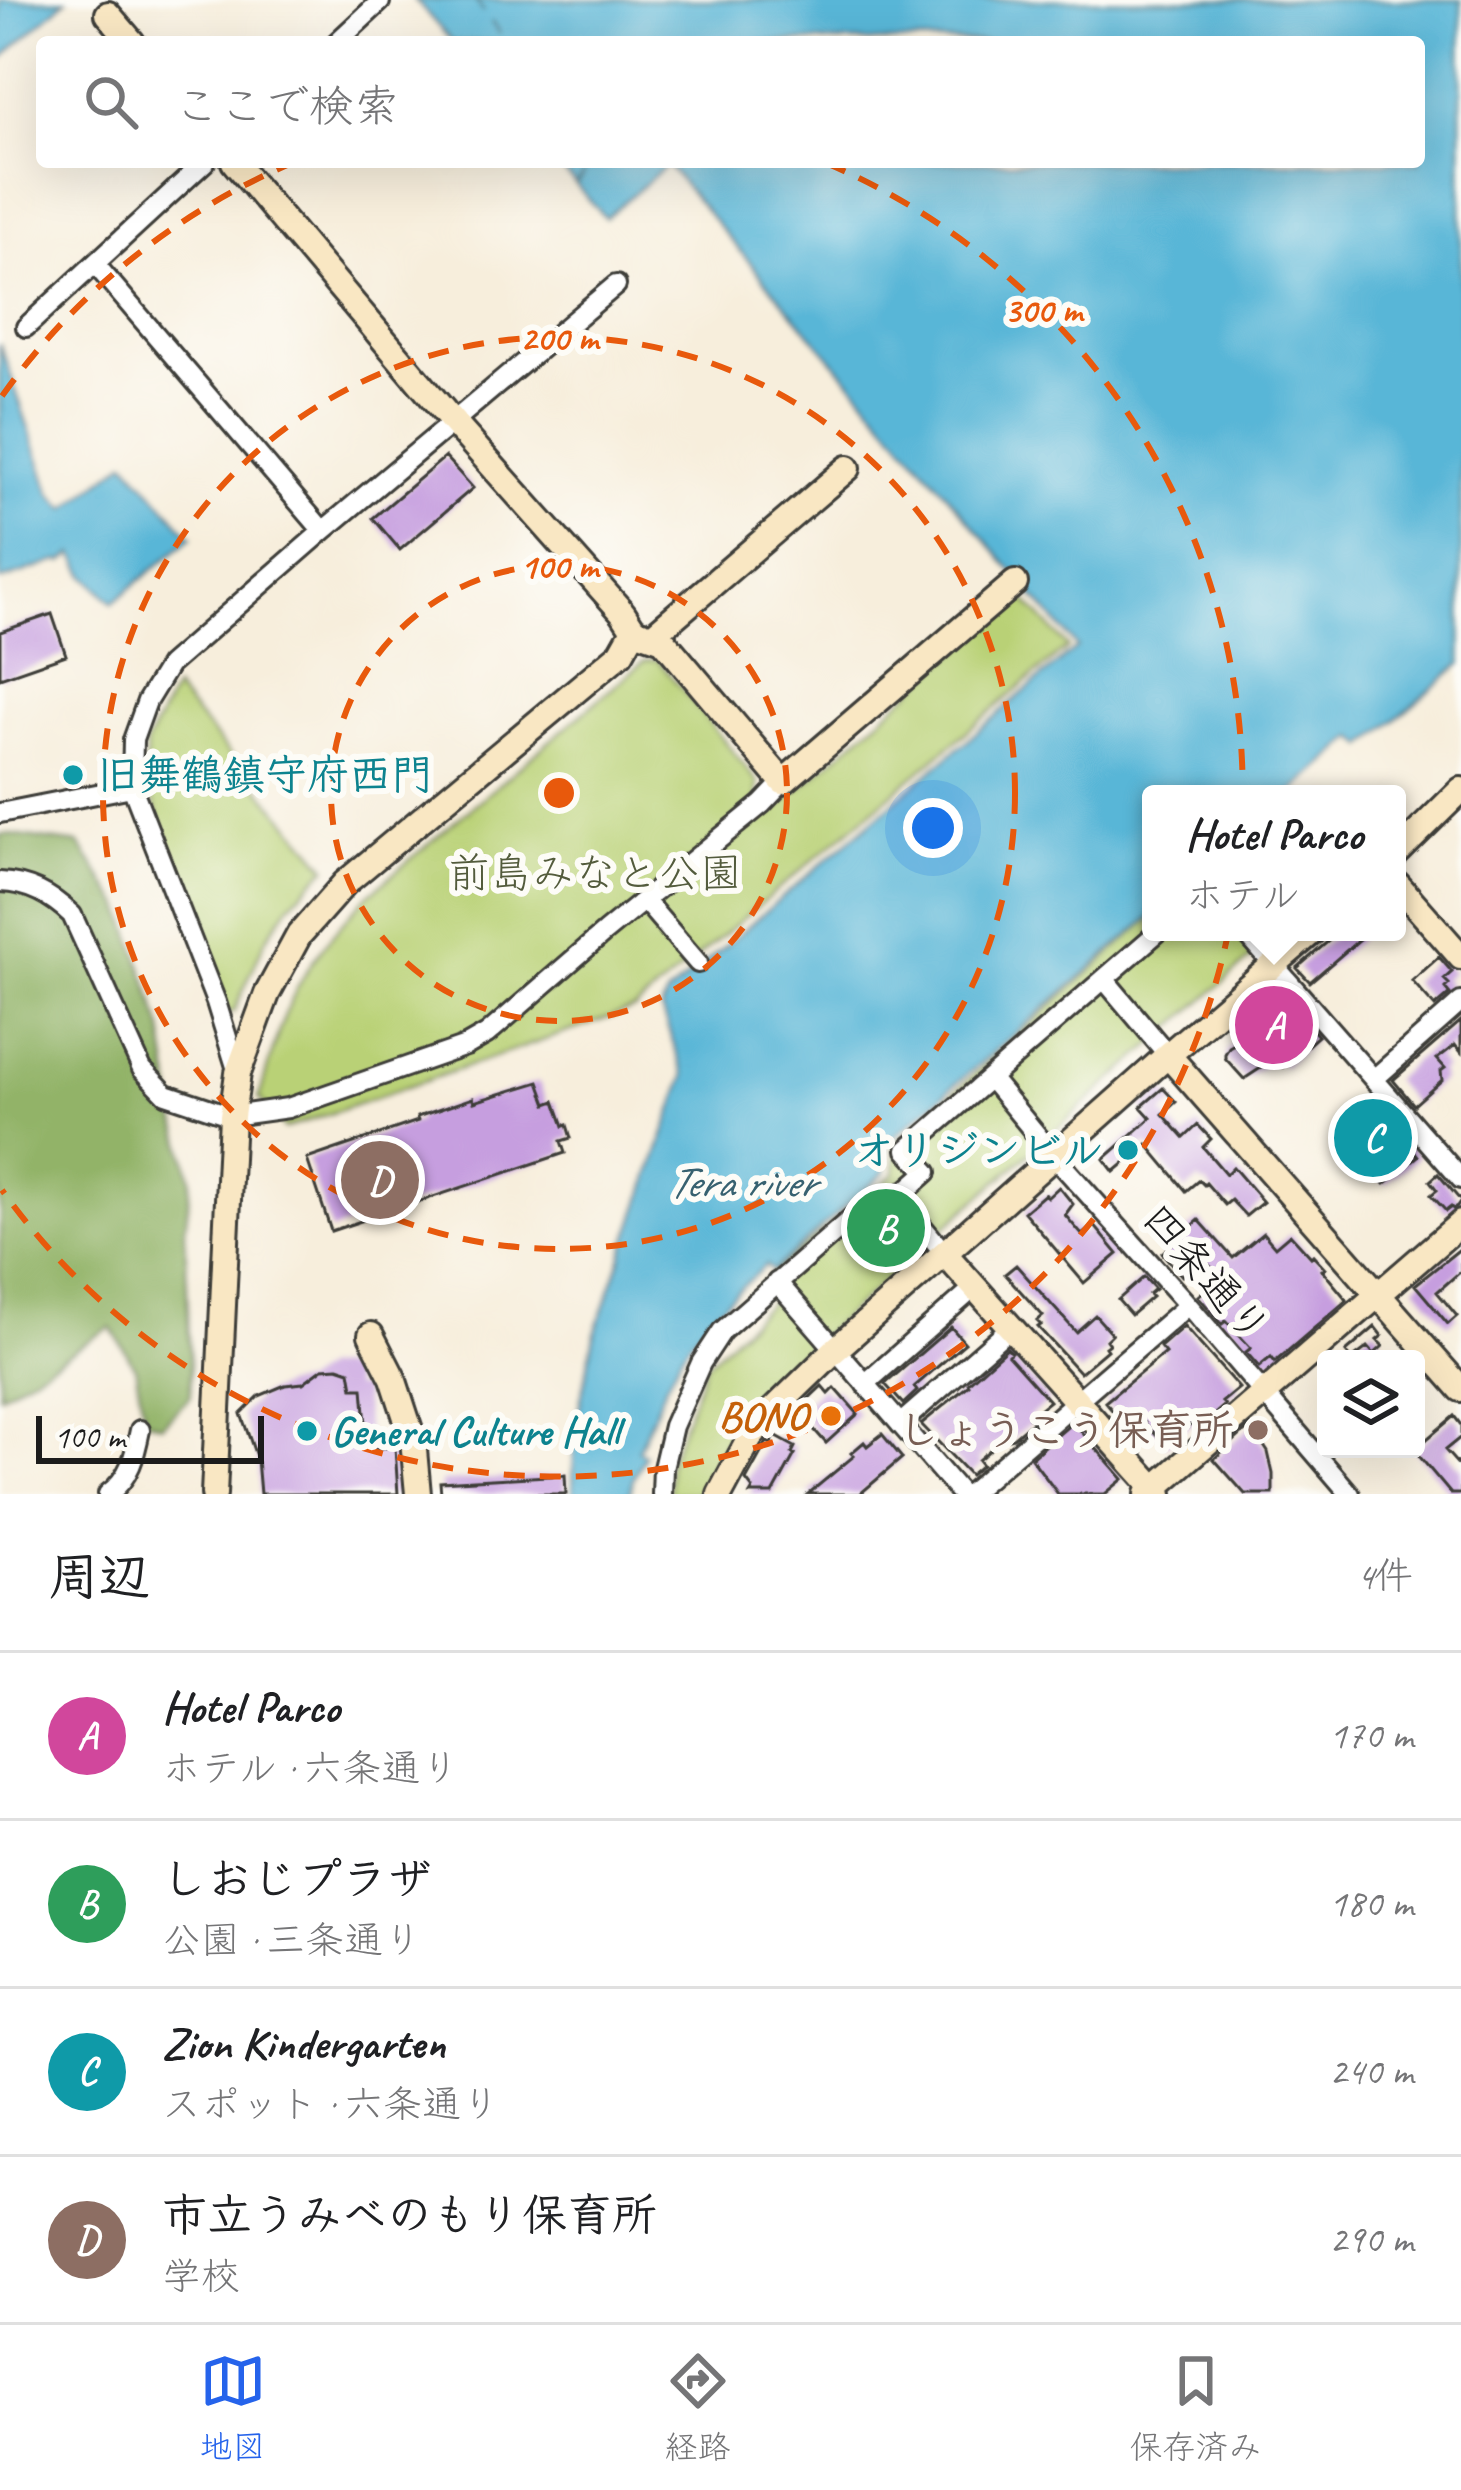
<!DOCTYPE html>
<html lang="ja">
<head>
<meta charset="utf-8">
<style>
	:root { --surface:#fff; --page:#f2f2f2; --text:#202124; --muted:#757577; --line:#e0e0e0; --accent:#2563eb }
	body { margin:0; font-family:Caveat,"Klee One",sans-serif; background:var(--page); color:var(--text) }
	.controls { position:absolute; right:36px; bottom:36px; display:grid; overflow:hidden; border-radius:12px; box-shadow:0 12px 48px #0002 }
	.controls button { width:108px; height:108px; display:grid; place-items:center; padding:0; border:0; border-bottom:3px solid var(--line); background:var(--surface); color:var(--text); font:60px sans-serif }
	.scale { position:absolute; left:36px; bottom:30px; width:228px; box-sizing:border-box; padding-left:12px; border:6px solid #1c1c1c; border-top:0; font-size:33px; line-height:42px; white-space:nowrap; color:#1c1c1c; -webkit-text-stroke:9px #fdfcf7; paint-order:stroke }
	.you { position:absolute; left:933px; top:828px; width:42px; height:42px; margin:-30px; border:9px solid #fff; border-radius:50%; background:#1a73e8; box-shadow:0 0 0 18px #1a73e833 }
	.badge { display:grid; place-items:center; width:78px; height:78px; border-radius:50%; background:var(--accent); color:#fff; font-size:39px; font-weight:700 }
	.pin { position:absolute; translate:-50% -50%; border:6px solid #fff; box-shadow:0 3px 12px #0006 }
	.popup { position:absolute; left:1142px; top:785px; width:264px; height:156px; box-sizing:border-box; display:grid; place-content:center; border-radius:12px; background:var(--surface); filter:drop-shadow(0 3px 9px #0005); font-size:39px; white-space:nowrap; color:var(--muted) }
	.popup b { font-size:45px; color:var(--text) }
	.popup::after { content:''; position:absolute; left:50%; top:100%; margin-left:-24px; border:24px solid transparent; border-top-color:var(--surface) }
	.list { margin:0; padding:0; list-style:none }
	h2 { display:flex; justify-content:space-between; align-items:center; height:156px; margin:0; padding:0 48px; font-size:51px }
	h2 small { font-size:39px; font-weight:400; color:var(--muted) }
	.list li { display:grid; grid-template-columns:78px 1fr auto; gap:36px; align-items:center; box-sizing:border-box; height:168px; padding:0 48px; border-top:3px solid var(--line) }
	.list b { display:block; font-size:45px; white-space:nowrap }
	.list p { margin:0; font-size:39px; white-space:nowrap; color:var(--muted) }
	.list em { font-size:39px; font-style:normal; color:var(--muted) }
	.icon { flex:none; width:66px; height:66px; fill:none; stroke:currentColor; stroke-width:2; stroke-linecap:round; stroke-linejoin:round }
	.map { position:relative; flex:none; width:1461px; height:1494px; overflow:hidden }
	.search { position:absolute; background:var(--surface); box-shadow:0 12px 48px #0002; left:36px; right:36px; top:36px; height:132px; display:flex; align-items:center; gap:30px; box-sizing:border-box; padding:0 42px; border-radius:12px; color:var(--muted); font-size:45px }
	.sheet { height:828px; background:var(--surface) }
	nav { display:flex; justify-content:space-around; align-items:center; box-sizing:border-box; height:168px; border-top:3px solid var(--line); background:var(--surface); font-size:33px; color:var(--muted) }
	nav a { display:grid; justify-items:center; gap:6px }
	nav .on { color:var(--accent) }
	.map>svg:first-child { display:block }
</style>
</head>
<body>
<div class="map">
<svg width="1461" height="1494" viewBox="0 0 1461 1494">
	<rect width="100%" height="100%" fill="#fdfcf7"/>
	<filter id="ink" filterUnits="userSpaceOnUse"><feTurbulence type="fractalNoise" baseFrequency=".00833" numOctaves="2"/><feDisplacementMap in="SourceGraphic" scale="24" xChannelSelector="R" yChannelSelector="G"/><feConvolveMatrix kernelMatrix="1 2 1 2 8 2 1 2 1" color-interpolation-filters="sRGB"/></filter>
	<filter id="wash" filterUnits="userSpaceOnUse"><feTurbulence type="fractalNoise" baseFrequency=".004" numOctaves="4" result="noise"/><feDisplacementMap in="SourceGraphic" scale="48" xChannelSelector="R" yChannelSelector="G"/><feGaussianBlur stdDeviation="2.7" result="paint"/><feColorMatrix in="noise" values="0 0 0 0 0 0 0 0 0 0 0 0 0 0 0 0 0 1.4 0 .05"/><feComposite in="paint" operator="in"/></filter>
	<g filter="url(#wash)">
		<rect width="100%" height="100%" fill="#f7eedc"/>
		<!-- green -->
		<path fill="#b9d176" stroke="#6a7649" stroke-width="3" d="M1021,595L1068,647L635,1009L285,1129L259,1098C268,1067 276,1034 289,1005C307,963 335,929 367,896L644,661L657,659L758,782L757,798L768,810L781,805Z
			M174,689L327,867L290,904L265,941L234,1012H223L146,779V744Z
			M1151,918V932H1254L1266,945L759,1391L736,1421L698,1494H670L668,1464L706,1364L774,1298L761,1283L895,1173V1145Z"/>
		<!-- forest -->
		<path fill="#92b367" stroke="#576842" stroke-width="3" d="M4,834L79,844L122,907L163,1029L176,1118L191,1178L185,1230L191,1396L162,1425L145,1420L135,1367L111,1327L0,1395V835Z"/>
		<!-- water -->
		<path fill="#59b6d7" stroke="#3a697a" stroke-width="3" d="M0,0H66L0,60Z
			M415,0H1461V664L1365,746L1355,737L1291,794H1151V917L887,1143L885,1172L772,1271L766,1265C739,1290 706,1315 686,1347C666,1379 653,1416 638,1450L645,1455L633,1479L630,1494H573L574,1432L594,1336L685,1076L661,1009L667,995L1077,647L667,165L605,218L556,162H1419V42H452Z
			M0,344L51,493L66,509L126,461L192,537L113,603L86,576L74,554L63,562L58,561L0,581Z"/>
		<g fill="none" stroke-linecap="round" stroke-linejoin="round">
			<!-- ferry -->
			<path stroke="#376170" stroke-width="3" stroke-dasharray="15 12" stroke-linecap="butt" d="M475,0L506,42
				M576,184L593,162"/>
		</g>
		<g id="blocks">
			<!-- building -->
			<path fill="#c69edf" d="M445,457L473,488L400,550L373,518Z
				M52,614L66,655L0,678V632Z
				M1339,932H1354L1360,939L1310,982L1297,968Z
				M1439,957L1452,972L1444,979L1449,984L1445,988L1450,994L1435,1007L1412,981Z
				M1274,997L1280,1004L1286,999L1318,1036L1283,1067L1276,1058L1244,1079L1225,1058V1054L1229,1047L1241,1040L1239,1037L1257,1026L1250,1018Z
				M1461,1021V1052L1455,1045L1437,1059L1445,1068L1441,1071L1442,1080L1414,1105L1393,1080Z
				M539,1082L547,1104L555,1101L564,1126L567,1125L571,1138L561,1141L565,1153L331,1231L307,1159L418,1121L417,1117L473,1098L474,1102Z
				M1163,1088L1176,1102L1163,1114L1184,1138L1198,1125L1211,1139L1203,1147L1226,1174L1233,1167L1263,1202L1246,1216L1231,1200L1225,1205L1206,1183L1204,1185L1199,1180L1186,1191L1147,1144L1114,1172L1104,1159L1151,1118L1141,1107Z
				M1384,1111L1418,1156L1385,1184L1375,1172L1368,1177L1342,1148Z
				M1438,1174L1461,1201L1457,1207L1453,1209L1451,1207L1446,1211L1431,1195L1437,1190L1430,1181Z
				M1059,1187L1073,1204L1065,1215L1082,1235L1094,1225L1118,1254L1084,1283L1024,1212L1045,1194L1048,1197Z
				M1199,1220L1233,1258L1263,1233L1275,1247L1290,1234L1311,1257L1313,1255L1325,1268L1322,1270L1347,1300L1275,1362L1271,1357L1259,1367L1246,1352L1251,1348L1226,1321L1222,1324L1198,1296L1220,1277L1203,1258L1182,1276L1162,1253Z
				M1461,1248V1271L1437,1292L1457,1316L1448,1324L1415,1285Z
				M1016,1265L1076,1332L1095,1315L1112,1334L1106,1340L1109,1344L1105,1347L1107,1350L1080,1373L1038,1327L1041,1325L1037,1321L1043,1316L1005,1274Z
				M1144,1277L1155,1289L1149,1294L1152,1297L1131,1315L1118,1300Z
				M1184,1326L1239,1388L1222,1402L1225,1405L1200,1427L1195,1421L1166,1446L1136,1413L1124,1424L1105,1402L1165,1353L1160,1347Z
				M951,1327L965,1343L914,1387L917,1391L903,1404L885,1384Z
				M1375,1327L1382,1336L1377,1340L1383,1346L1374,1354L1368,1347L1352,1359L1346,1352Z
				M1007,1348L1011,1352L1008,1355L1049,1401L1029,1417L1033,1421L1013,1438L1008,1439L1006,1436L978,1460L982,1465L970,1475L921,1424L969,1385L968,1383Z
				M338,1367L350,1371L353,1388H363L368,1449L395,1447L398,1494H260L257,1459L241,1414L259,1396L285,1385L303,1383L323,1368Z
				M822,1386L829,1394L835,1388L858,1414L826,1443L803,1417L807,1413L800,1407Z
				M1454,1416L1461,1425V1437L1445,1450L1461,1468V1494H1451L1414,1450Z
				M1073,1422L1123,1479L1105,1494H1058L1031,1458Z
				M1251,1426L1268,1452L1273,1474V1494H1245L1214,1459Z
				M882,1434L902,1458L860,1494H808L854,1456L851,1453L864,1442L867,1446Z
				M775,1436L795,1447L792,1453L795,1454L773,1494H750L753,1489L746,1480L767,1442L771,1444Z
				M565,1475L566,1494H441L440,1482Z"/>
		</g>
	</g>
	<g filter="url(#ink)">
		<use href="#blocks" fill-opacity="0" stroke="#3d3c39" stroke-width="3"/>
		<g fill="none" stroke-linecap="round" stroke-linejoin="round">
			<defs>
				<path id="street" d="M337,42L380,2
					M95,264L323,531
					M26,327L205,162
					M0,813L132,787
					M0,882C29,883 51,895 72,915L142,1069L166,1094L232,1116L288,1108L466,1046L487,1034L605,932L762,804L783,782
					M644,900L698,963
					M1245,932L1461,1179
					M1104,979L1168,1055
					M238,1073L216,1002L132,787L133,740L147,701L169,665L323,531L616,285
					M990,1078L1054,1156L1188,1305L1350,1494
					M1374,1079L1461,1002
					M899,1198L945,1254
					M777,1282L961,1494
					M865,1384L975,1287
					M900,1424L1011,1327
					M108,1494C130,1478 135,1455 140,1430
					M662,1494L663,1468L673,1426L701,1363L722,1331L870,1202L880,1214L927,1172L907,1150L1158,932
					M969,1494L1188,1305"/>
				<path id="secondary" d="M108,14L132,42
					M234,162L454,423L623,613L634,630L663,640L783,782L1015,583
					M652,636L848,468
					M1397,853L1461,790
					M1397,884L1461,957
					M1168,1055L1461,1389
					M945,1254L1160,1494
					M371,1335L393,1378L413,1439L418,1494
					M214,1494L232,1116L238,1073L267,994L299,935L345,883L621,653L634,630
					M720,1494L751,1436L769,1414L835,1350L1168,1055L1312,932
					M1148,1494L1461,1223"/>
			</defs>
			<!-- street casing -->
			<use href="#street" stroke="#3d3c39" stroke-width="24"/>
			<!-- secondary casing -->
			<use href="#secondary" stroke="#3d3c39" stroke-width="30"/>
			<!-- street -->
			<use href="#street" stroke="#fff" stroke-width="18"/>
			<!-- secondary -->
			<use href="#secondary" stroke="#f9e7c3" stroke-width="24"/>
		</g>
	</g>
	<!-- distance rings -->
	<g fill="none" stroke="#e8590c" stroke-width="6" stroke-dasharray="21 15">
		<circle cx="559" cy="793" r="228"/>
		<circle cx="559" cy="793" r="456"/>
		<path d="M2 396A684 684 0 0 1 292 163M826 163A684 684 0 1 1 2 1190"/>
	</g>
	<!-- markers -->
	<g fill="#0f9aa8" stroke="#fdfcf7" stroke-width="4.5">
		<circle cx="73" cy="775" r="12"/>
		<circle cx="1128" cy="1150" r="12"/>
		<circle cx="307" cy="1431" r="12"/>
	</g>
	<circle fill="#e8710a" stroke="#fdfcf7" stroke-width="4.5" cx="831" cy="1416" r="12"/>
	<circle fill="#8d6e63" stroke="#fdfcf7" stroke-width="4.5" cx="1258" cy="1430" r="12"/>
	<g text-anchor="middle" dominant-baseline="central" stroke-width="12" stroke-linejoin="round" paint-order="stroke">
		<!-- culture labels -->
		<g font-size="42" font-weight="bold" fill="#0d838f" stroke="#fdfcf7" text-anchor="start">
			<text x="97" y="775">旧舞鶴鎮守府西門</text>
			<text x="1104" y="1150" text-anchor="end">オリジンビル</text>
			<text x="331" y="1431">General Culture Hall</text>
		</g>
		<!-- park labels -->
		<g font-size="42" fill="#535b3c" stroke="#fdfcf7">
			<text x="595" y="873">前島みなと公園</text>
		</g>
		<!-- street labels -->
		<g font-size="42" fill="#1c1c1c" stroke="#fdfcf7">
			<text transform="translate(1206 1274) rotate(49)">四条通り</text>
		</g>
		<!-- food labels -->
		<g font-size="42" font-weight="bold" fill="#c56008" stroke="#fdfcf7" text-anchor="end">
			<text x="807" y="1416">BONO</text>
		</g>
		<!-- education labels -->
		<g font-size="42" font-weight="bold" fill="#785e54" stroke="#fdfcf7" text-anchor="end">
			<text x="1234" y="1430">しょうこう保育所</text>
		</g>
		<!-- water labels -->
		<g font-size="45" font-style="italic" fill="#376170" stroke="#fdfcf7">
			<text x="741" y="1182">Tera river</text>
		</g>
	</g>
	<circle cx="559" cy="793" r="18" fill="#e8590c" stroke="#fdfcf7" stroke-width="6"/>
	<g font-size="36" text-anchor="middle" font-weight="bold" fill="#e8590c" stroke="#fdfcf7" stroke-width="12" stroke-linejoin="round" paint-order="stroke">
		<text x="1043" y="322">300 m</text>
		<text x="559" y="350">200 m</text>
		<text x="559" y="578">100 m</text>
	</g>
</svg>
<div class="controls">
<button><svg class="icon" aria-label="layers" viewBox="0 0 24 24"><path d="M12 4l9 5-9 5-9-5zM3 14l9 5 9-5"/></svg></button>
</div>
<div class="scale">100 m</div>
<div class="you"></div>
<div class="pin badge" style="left:1274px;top:1025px;background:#d1479c">A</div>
<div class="popup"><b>Hotel Parco</b>ホテル</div>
<div class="pin badge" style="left:886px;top:1228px;background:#2e9e5b">B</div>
<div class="pin badge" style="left:1373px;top:1138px;background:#0f9aa8">C</div>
<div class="pin badge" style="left:380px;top:1180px;background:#8d6e63">D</div>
<div class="search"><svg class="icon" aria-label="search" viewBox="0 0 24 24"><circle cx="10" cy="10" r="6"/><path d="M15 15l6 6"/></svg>ここで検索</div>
</div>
<section class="sheet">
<h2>周辺<small>4件</small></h2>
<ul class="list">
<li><span class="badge" style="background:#d1479c">A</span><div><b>Hotel Parco</b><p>ホテル · 六条通り</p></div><em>170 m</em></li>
<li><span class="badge" style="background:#2e9e5b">B</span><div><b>しおじプラザ</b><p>公園 · 三条通り</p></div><em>180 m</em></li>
<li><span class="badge" style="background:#0f9aa8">C</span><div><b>Zion Kindergarten</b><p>スポット · 六条通り</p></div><em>240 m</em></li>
<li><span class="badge" style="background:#8d6e63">D</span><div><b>市立うみべのもり保育所</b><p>学校</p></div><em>290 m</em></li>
</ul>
</section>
<nav>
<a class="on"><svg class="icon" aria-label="map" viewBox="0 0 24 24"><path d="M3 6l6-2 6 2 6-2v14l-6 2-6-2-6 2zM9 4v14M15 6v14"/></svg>地図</a>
<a><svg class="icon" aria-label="directions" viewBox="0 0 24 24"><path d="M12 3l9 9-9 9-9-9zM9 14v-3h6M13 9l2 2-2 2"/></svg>経路</a>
<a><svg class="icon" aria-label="saved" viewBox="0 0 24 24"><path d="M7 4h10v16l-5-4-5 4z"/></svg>保存済み</a>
</nav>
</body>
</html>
